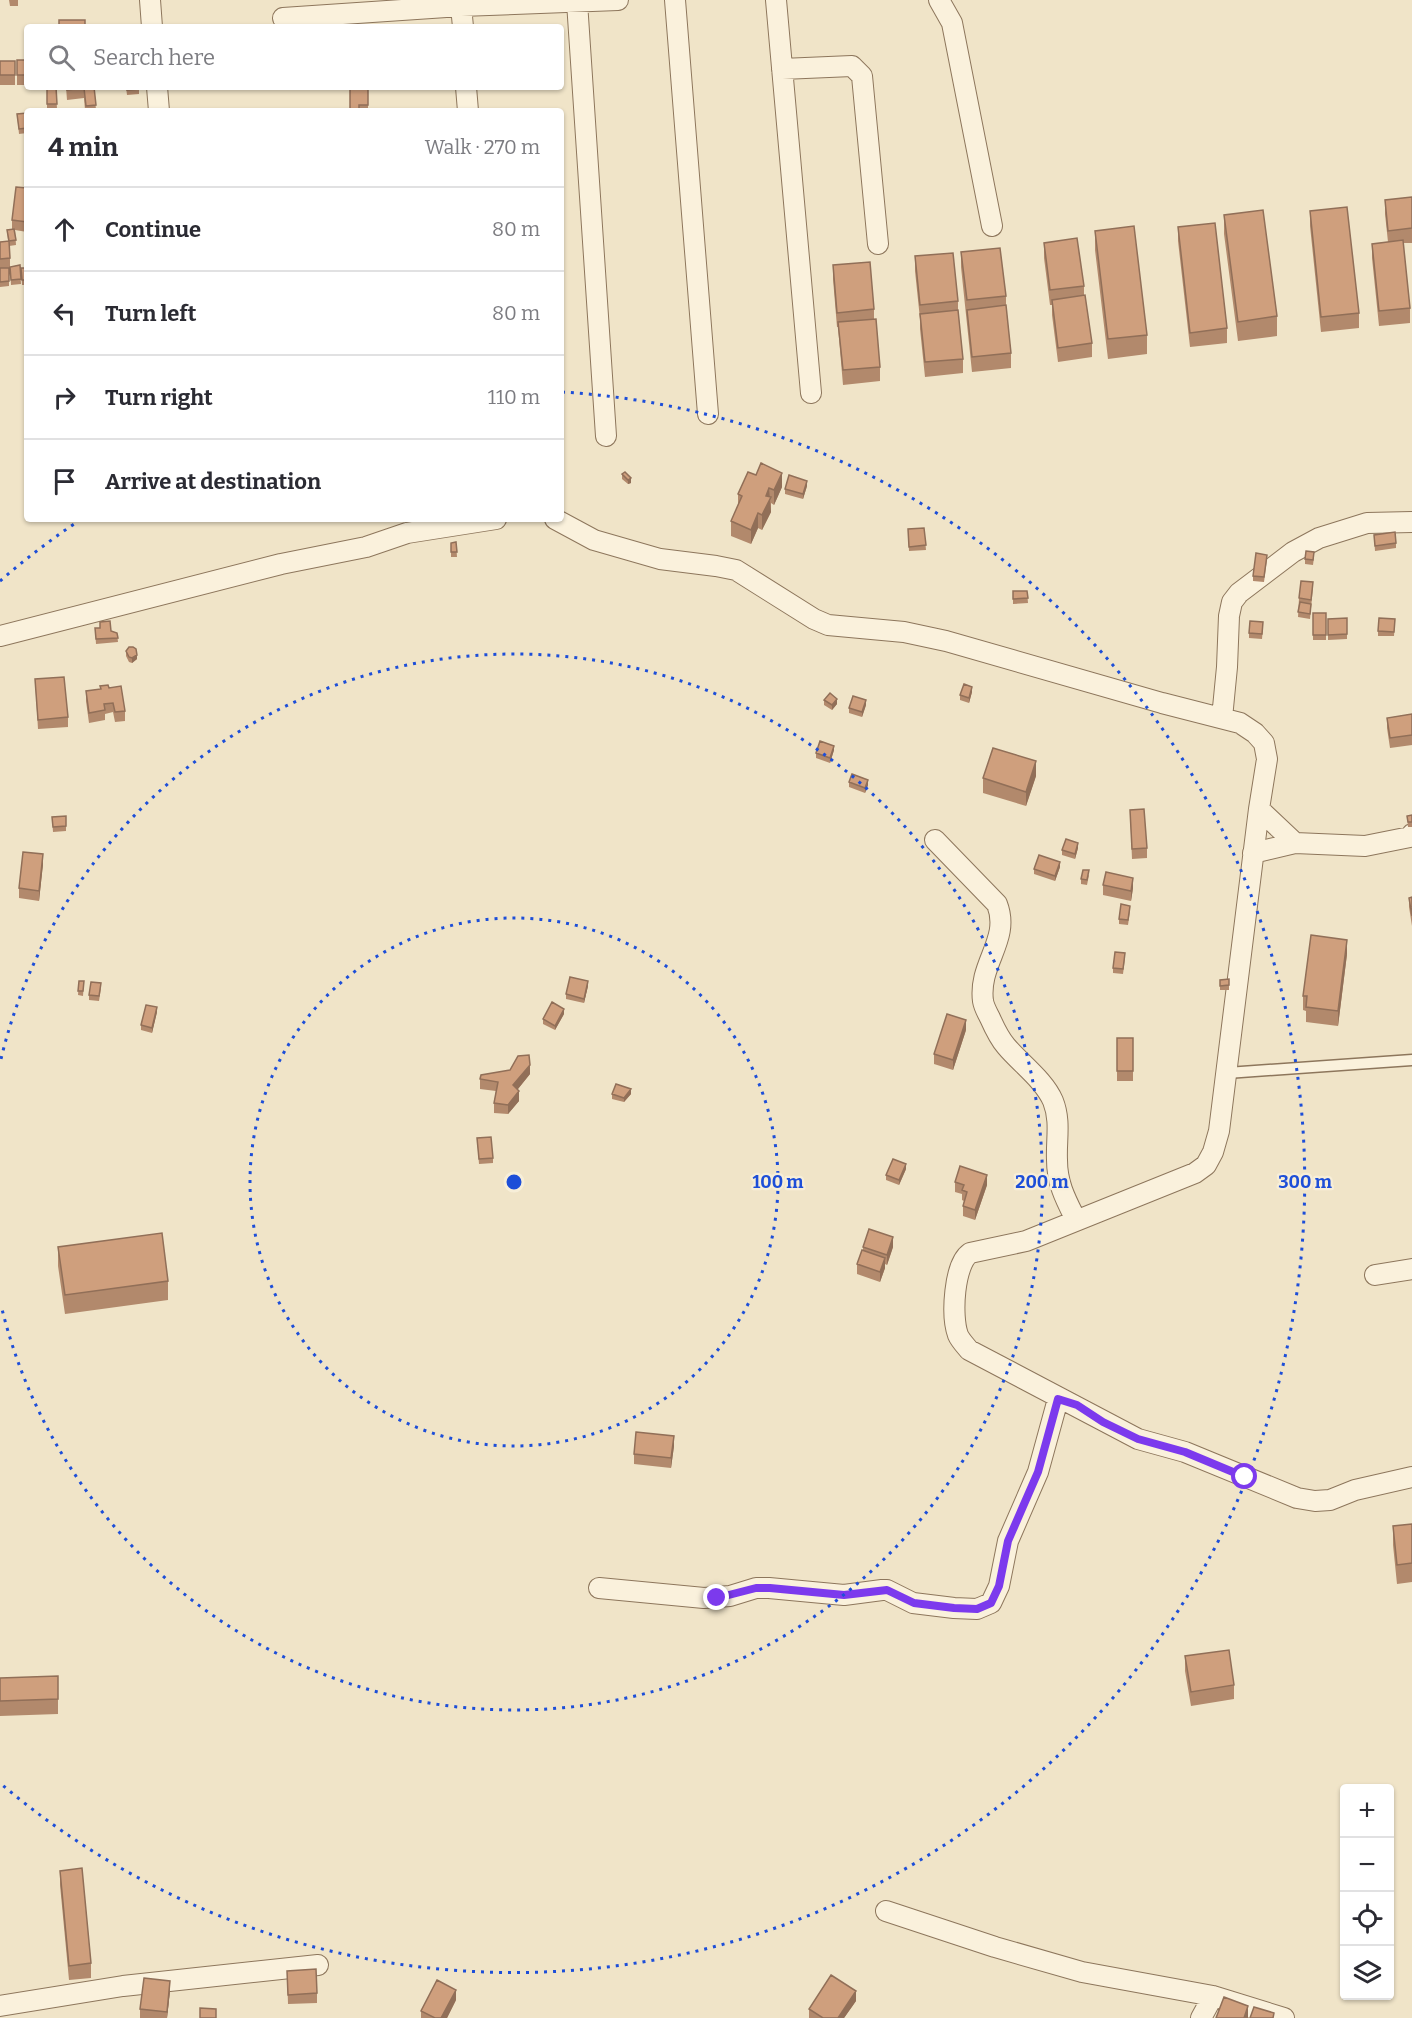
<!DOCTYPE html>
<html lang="en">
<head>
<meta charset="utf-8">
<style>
	:root { --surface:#fff; --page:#f7f7f7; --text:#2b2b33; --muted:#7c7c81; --line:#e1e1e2 }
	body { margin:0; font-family:Bitter,serif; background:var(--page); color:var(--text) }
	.controls { position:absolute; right:18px; bottom:18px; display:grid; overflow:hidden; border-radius:6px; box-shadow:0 2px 4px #0004 }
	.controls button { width:54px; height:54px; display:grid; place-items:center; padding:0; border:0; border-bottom:2px solid var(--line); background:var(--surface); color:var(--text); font:30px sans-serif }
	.stop { position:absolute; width:18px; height:18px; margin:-14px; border:4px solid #7c3aed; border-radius:50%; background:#fff }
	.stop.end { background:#7c3aed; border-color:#fff; box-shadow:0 2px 6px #0008 }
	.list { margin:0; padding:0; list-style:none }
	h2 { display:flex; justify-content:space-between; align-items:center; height:78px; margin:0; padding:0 24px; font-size:26px }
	h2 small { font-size:20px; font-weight:400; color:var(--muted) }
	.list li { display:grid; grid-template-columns:39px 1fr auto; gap:18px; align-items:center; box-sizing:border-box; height:84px; padding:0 24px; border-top:2px solid var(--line) }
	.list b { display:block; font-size:22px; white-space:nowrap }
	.list em { font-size:20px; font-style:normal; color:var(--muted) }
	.icon { flex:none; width:33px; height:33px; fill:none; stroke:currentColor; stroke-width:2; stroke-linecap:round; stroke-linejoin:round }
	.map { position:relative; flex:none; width:1412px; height:2018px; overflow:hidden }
	.search { position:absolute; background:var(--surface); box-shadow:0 2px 4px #0004; left:24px; top:24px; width:540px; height:66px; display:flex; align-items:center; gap:15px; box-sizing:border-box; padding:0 21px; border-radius:6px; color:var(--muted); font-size:22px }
	.panel { position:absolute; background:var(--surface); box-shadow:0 2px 4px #0004; left:24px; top:108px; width:540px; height:414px; border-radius:6px }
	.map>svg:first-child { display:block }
</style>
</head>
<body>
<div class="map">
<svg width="1412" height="2018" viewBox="0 0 1412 2018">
	<rect width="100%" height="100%" fill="#f0e4c8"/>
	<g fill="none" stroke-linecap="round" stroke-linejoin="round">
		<defs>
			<path id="service" d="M1227,1073L1412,1060"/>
			<path id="minor" d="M150,0L152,27
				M675,0L708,414
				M776,0L811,393
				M939,0L952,23L992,226
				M577,2L606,436
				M461,6L463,27
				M283,18L461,6L618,0
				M782,69L852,66L862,76L878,244
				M157,87L159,111
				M466,87L468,111
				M555,519L594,540L660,559L716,566L736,570L814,619L828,625L904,632L946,641L1162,703L1240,723L1255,733L1264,743L1267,759L1259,809L1219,1131L1213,1152L1206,1165L1195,1173L1026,1241L970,1253C954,1264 951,1316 958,1335C960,1340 965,1345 969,1350L1138,1439L1185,1452L1297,1498L1315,1501L1330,1500L1355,1490L1412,1477
				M0,636L281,564L366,547L407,533L496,519
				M1222,718L1227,667L1229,616L1232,602L1239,593L1293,552L1319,538L1367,523L1412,522
				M1259,809L1295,843
				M935,840L997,904C1011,940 978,963 983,1001C984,1007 987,1012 990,1018C994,1027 999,1038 1006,1046C1020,1063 1044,1080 1053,1101C1061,1121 1056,1140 1057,1160C1057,1184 1066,1200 1076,1220
				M1253,853L1295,843L1365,846L1410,837L1412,834
				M1375,1275L1412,1269
				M599,1588L704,1598L730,1596L756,1588H769L844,1595L882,1590H887L913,1603L954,1608L977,1609L991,1603L999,1586L1008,1541L1038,1472L1058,1399
				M886,1911L995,1947L1082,1972L1213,1996L1284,2018
				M0,2006L123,1986L318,1965
				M1201,2018L1213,1996"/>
		</defs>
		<!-- service casing -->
		<use href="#service" stroke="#8d765c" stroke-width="13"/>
		<!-- minor casing -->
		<use href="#minor" stroke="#8d765c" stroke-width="22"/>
		<!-- service -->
		<use href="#service" stroke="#faf1dc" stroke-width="10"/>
		<!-- minor -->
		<use href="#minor" stroke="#faf1dc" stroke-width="20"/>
	</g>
	<!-- wall -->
	<path fill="#b2896c" d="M9,0H18V6H10Z
		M17,60H27V85H17Z
		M0,61H15V85H0Z
		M47,87H56L57,109H47Z
		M66,87H94L96,110H85L84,98L67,100Z
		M126,87H139V94L127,95Z
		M368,87V111H350Z
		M27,113V133L19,134L17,114Z
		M27,188V232L15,230L16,245L9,246L10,258V268H9V286L0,287V242L8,241L7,230H12V220Z
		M1412,197V243H1403L1410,308V323L1379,326L1372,258V244L1388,242L1385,214V200Z
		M1310,211L1359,313V328L1321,332L1310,226Z
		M1224,215L1277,316V336L1238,341L1224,234Z
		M1178,227L1227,328V343L1190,347L1178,241Z
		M1095,231L1147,335V354L1108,359L1095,250Z
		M1044,243L1084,286V296L1092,343V357L1058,362L1052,315V305H1050L1044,258Z
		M961,252L1006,296V305L1011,353V368L972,372L961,267Z
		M915,256L958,301V310L963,359V373L925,377L920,329V319L915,271Z
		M20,265L21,284L11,285L10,267Z
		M833,265L874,309V319L880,367V381L843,385L838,327H837L833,279Z
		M21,268H27V285H22Z
		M748,472L782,487L774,505L771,503V512L762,530L758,528L751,544L731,536V521L738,506V494Z
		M622,474L631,483L628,484L622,479Z
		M807,486L803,499L785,494V489Z
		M924,528L926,550L909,551L908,529Z
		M1374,535L1396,543V548L1375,551Z
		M456,542L457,557H451V543Z
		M1314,557L1313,565L1305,564V559Z
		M1267,559L1264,582L1253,581V576Z
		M1313,587L1310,619L1298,617L1299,598Z
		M1013,591H1027L1028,603L1013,604Z
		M1313,613H1326V640H1313Z
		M1347,618V639L1328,640V619Z
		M1395,619L1394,636H1378V631Z
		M1263,627L1262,639L1249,638V633Z
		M95,628L117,633L118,642L96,644Z
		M126,651L137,659L132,663L129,662L126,656Z
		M35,679L68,717V727L38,729Z
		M100,686L109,688L125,711V721L115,722L113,712L105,714V720L89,723L86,701V691L100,689Z
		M972,692L969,703L960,700V695Z
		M824,700L837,704L832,710L824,705Z
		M866,705L862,717L849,713V708Z
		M1412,714V745L1390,748L1387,728V718Z
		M834,750L830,763L816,758V753Z
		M1036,776L1026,806L983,793V778Z
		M849,782L868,785L865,793L849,787Z
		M1130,810L1147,848V858L1132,859Z
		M1412,815V827H1408L1407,816Z
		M66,816V831L53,832L52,817Z
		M1078,848L1075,859L1062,855V850Z
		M43,864L39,901L19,898V888Z
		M1060,867L1055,881L1034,874V869Z
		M1089,875L1087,885L1081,884V879Z
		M1103,885L1133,888L1131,901L1103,895Z
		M1412,897V926L1409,907V898Z
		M1130,911L1128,925L1119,924V919Z
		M1347,954L1338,1026L1306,1022V1011L1303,1010V996Z
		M1125,958L1123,974L1113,973V968Z
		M1229,979V990H1220V980Z
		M79,981H84L83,996L78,995Z
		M588,986L584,1003L566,999V994Z
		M101,988L99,1001L89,1000V995Z
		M157,1012L152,1033L141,1030V1025Z
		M564,1014L555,1030L543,1024V1019Z
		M966,1030L953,1070L934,1064V1054Z
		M1117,1038H1133V1081H1117Z
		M530,1074L518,1089L519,1101L508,1114L494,1113V1103L496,1091L480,1089V1079Z
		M612,1094H631L624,1102L612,1099Z
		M477,1138L493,1158V1163L479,1164Z
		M906,1169L899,1185L886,1180V1175Z
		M955,1182L987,1185L975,1220L963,1216V1206L964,1201L962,1200V1194L955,1192Z
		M58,1247L168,1281V1300L65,1314L58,1266Z
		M863,1247H893L887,1265L885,1264V1268L880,1282L857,1274V1264L863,1250Z
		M674,1446L671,1468L634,1464V1454Z
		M1412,1524V1582L1397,1584L1393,1545V1526Z
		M1185,1656L1234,1685V1699L1191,1706L1185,1671Z
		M0,1678L58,1699V1714L0,1716Z
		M60,1871L91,1963V1978L69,1980L60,1885Z
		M287,1971L317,1993V2003L288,2004Z
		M170,1991L167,2018H140V2009Z
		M456,2000L447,2018H421V2011Z
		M856,2001L844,2018H809V2009Z"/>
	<!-- shaded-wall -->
	<path fill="#916f58" d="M782,473V487L774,505V490Z
		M631,478V483L628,484V480Z
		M807,481V486L803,499V494Z
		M769,488L771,512L762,530V515L766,496Z
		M758,513V528L751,544V530Z
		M137,655V659L132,663V658Z
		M972,687V692L969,703V698Z
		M837,699V704L832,710V705Z
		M866,700V705L862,717V712Z
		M834,746V750L830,763V758Z
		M1036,761V776L1026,806V792Z
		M868,780V785L865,793V788Z
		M1078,843V848L1075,859V854Z
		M43,854V864L39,901V891Z
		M1060,862V867L1055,881V876Z
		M1133,878V888L1131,901V891Z
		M1347,940V954L1338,1026V1011Z
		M588,981V986L584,1003V999Z
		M157,1007V1012L152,1033V1028Z
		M564,1009V1014L555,1030V1026Z
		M966,1020V1030L953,1070V1060Z
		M530,1065V1074L513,1095V1085Z
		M631,1089V1094L624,1102V1098Z
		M519,1091V1101L508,1114V1105Z
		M906,1164V1169L899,1185V1180Z
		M987,1175V1185L975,1220V1210Z
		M893,1237V1247L887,1265V1255Z
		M885,1258V1268L880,1282V1272Z
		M674,1436V1446L671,1468V1458Z
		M170,1981V1991L167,2018V2012Z
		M456,1990V2000L447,2018H441Z
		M856,1991V2001L844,2018H838Z
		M1248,2006V2018H1244Z"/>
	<!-- building -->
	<path fill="#cf9f7d" stroke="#916f58" stroke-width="1.5" d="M59,20H85V27H59Z
		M17,60H27V75H17Z
		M0,61H15V75H0Z
		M47,87H56L57,104H47Z
		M67,87H94L96,105L86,106L84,88L67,90Z
		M127,87H139V89L127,90Z
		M350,87H368V105H359V111H350Z
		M76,110H126V111H76Z
		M27,113V128L19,129L17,114Z
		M16,187L27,188V222L12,220Z
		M1412,197V228L1388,231L1385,200Z
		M1347,207L1359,313L1321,317L1310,211Z
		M1263,210L1277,316L1238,322L1224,215Z
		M1215,223L1227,328L1190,333L1178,227Z
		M1134,226L1147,335L1108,339L1095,231Z
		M14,229L16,240L9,241L7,230Z
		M1077,238L1084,286L1050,290L1044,243Z
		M1403,240L1410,308L1379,311L1372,244Z
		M9,241L10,258L0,259V242Z
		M1000,248L1006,296L967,300L961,252Z
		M953,253L958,301L920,305L915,256Z
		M870,262L874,309L837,313L833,265Z
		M20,265L21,279L11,280L10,267Z
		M0,268H9V281L0,282Z
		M21,268H27V280H22Z
		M1085,295L1092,343L1058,348L1052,300Z
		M1006,305L1011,353L972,357L967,310Z
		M958,310L963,359L925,362L920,314Z
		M876,319L880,367L843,370L838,322Z
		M761,463L782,473L774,490L769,488L766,496L771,497L762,515L758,513L751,530L731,521L742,496L738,494L748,472L756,475Z
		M625,472L631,478L628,480L622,474Z
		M789,475L807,481L803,494L785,489Z
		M924,528L926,545L909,547L908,529Z
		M1395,532L1396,543L1375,546L1374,535Z
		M456,542L457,552H451V543Z
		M1306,551L1314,552L1313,560L1305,559Z
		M1256,553L1267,555L1264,577L1253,576Z
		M1301,581L1313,582L1311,600L1299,598Z
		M1013,591H1027L1028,598L1013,599Z
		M1300,602L1311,604L1310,614L1298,612Z
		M1313,613H1326V635H1313Z
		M1347,618V634L1328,635V619Z
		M1379,618L1395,619L1394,632L1378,631Z
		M110,621L111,631L117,633L118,638L96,639L95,628H100V622Z
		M1250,621L1263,622L1262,634L1249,633Z
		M129,647H133L136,649L137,655L132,658L129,657L126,651Z
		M64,677L68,717L38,720L35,679Z
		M964,684L972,687L969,698L960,695Z
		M108,685L109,688L121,686L125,711L115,712L113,703L104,704L105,710L89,713L86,691L101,689L100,686Z
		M830,693L837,699L832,705L824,700Z
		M853,696L866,700L862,712L849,708Z
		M1412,714V735L1390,738L1387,718Z
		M820,741L834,746L830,758L816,753Z
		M993,748L1036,761L1026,792L983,778Z
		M852,774L868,780L865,788L849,782Z
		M1144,809L1147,848L1132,849L1130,810Z
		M1412,815V822H1408L1407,816Z
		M66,816V826L53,827L52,817Z
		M1066,839L1078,843L1075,854L1062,850Z
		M23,852L43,854L39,891L19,888Z
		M1039,855L1060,862L1055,876L1034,869Z
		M1083,870H1089L1087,880L1081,879Z
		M1106,872L1133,878L1131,891L1103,885Z
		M1412,897V916L1409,898Z
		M1121,904L1130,906L1128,920L1119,919Z
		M1311,935L1347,940L1338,1011L1306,1007L1307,996H1303Z
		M1115,952L1125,953L1123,969L1113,968Z
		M570,977L588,981L584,999L566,994Z
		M1229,979V985L1220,986V980Z
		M79,981H84L83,991H78Z
		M91,982L101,983L99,996L89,995Z
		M552,1002L564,1009L555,1026L543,1019Z
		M146,1005L157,1007L152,1028L141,1025Z
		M947,1014L966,1020L953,1060L934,1054Z
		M1117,1038H1133V1071H1117Z
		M529,1055L530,1065L513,1085L519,1091L508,1105L494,1103L498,1082L480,1079L481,1075L510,1070L518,1056Z
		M616,1084L631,1089L624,1098L612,1094Z
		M491,1137L493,1158L479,1159L477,1138Z
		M893,1159L906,1164L899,1180L886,1175Z
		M960,1166L987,1175L975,1210L963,1206L967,1192L962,1190L964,1185L955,1182Z
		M869,1229L893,1237L887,1255L863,1247Z
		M162,1233L168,1281L65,1295L58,1247Z
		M862,1250L885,1258L880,1272L857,1264Z
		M636,1432L674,1436L671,1458L634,1454Z
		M1412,1524V1563L1397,1565L1393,1526Z
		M1229,1650L1234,1685L1191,1692L1185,1656Z
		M58,1676V1699L0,1701V1678Z
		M82,1868L91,1963L69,1966L60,1871Z
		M316,1969L317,1993L288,1995L287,1971Z
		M831,1975L856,1991L838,2018H823L809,2009Z
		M144,1978L170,1981L167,2012L140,2009Z
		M437,1980L456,1990L441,2018H435L421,2011Z
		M1224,1997L1248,2006L1244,2018H1216Z
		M1254,2007L1274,2013L1273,2018H1250Z
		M200,2008L216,2009V2018H200Z"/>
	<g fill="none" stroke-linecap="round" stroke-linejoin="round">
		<!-- route -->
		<path stroke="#7c3aed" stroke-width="8" d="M717,1598L756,1588H770L844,1595L887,1590L914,1603L954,1608L977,1609L991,1603L999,1586L1008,1541L1038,1472L1058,1399L1077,1405L1103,1422L1138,1439L1185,1452L1245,1477"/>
	</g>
	<!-- distance rings -->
	<g fill="none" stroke="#1d4ed8" stroke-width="3" stroke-dasharray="3 6">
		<circle cx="514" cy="1182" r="264"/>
		<path d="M1 1059A528 528 0 1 1 1 1305"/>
		<path d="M0 581A791 791 0 0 1 77 522M562 392A791 791 0 1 1 0 1783"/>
	</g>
	<circle cx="514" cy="1182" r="9" fill="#1d4ed8" stroke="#f7eed8" stroke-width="3"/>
	<g font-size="18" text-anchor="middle" font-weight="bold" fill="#1d4ed8" stroke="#f7eed8" stroke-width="4.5" stroke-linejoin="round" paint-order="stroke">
		<text x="778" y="1188">100 m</text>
		<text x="1042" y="1188">200 m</text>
		<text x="1305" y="1188">300 m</text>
	</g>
</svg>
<div class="controls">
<button>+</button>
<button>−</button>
<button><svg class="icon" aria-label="locate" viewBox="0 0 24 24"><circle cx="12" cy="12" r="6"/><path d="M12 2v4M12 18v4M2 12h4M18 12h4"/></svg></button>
<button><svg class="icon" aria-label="layers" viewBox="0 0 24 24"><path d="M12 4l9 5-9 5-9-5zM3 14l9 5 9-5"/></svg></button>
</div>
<div class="stop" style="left:1245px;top:1477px"></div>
<div class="stop end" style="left:717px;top:1598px"></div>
<div class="search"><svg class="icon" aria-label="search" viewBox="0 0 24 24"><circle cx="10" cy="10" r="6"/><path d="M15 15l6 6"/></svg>Search here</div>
<section class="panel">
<h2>4 min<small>Walk · 270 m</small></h2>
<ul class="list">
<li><svg class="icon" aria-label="ahead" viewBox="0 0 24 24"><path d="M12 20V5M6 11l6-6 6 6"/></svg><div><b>Continue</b></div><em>80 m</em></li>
<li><svg class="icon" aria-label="left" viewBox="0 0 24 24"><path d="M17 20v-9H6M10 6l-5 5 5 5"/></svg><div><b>Turn left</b></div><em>80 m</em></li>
<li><svg class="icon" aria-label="right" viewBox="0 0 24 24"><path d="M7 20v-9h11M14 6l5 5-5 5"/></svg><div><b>Turn right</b></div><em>110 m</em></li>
<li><svg class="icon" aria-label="arrive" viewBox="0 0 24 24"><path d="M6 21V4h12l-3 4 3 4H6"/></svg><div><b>Arrive at destination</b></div></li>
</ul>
</section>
</div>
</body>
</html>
